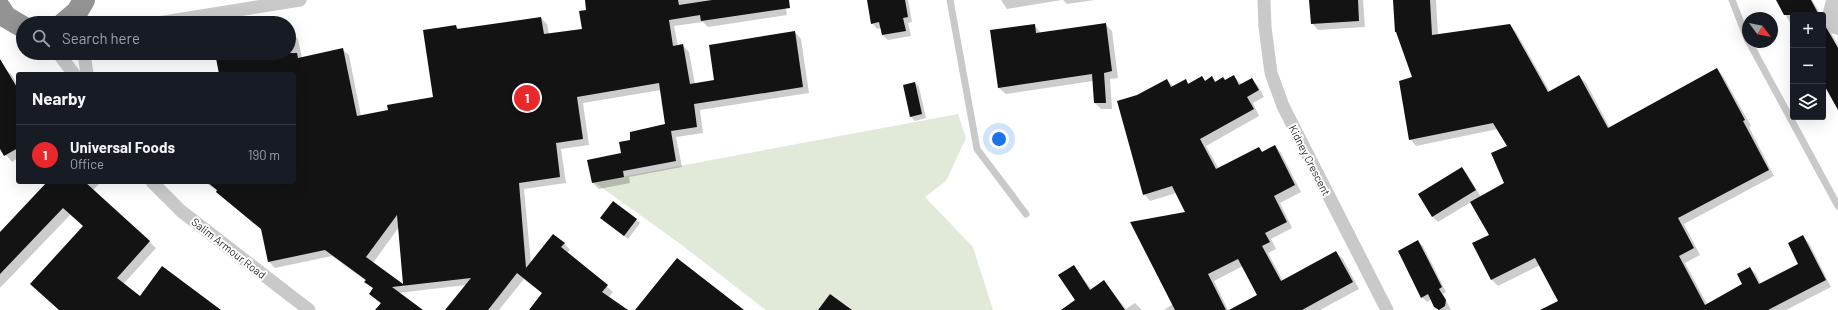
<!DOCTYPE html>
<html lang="en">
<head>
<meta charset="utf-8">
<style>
	:root { --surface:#171b24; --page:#242831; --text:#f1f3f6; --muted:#9ea1a6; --line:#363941; --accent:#e9282c }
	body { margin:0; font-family:Barlow,sans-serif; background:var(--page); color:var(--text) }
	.controls { position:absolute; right:12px; top:12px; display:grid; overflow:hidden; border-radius:4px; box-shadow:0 4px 16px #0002 }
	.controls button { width:36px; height:36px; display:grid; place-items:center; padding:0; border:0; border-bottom:1px solid var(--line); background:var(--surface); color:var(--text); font:20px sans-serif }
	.compass { position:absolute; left:1742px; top:12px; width:36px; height:36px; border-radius:50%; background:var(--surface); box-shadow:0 4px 16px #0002; rotate:122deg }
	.you { position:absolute; left:999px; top:139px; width:14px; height:14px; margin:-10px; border:3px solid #fff; border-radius:50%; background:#1a73e8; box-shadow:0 0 0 6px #1a73e833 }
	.badge { display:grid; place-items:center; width:26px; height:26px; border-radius:50%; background:var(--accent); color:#fff; font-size:13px; font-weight:700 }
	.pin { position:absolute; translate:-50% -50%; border:2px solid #fff; box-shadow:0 1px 4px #0006 }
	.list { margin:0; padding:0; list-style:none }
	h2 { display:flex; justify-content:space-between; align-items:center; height:52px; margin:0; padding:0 16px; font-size:17px }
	h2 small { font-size:13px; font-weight:400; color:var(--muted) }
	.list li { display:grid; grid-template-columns:26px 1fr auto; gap:12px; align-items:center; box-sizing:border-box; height:60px; padding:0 16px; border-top:1px solid var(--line) }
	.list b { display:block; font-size:15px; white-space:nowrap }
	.list p { margin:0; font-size:13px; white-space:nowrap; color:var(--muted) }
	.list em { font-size:13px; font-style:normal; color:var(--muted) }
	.icon { flex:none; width:22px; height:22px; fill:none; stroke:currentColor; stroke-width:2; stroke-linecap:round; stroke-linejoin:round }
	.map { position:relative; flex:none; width:1838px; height:310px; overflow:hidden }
	.search { position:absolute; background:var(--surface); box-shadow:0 4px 16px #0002; left:16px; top:16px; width:280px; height:44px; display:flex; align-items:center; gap:10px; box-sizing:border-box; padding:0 14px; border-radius:22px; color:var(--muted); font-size:15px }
	.panel { position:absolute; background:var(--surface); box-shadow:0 4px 16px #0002; left:16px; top:72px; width:280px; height:112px; border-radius:4px }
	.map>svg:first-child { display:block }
</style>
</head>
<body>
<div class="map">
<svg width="1838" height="310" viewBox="0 0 1838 310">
	<rect width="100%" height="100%" fill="#fff"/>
	<!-- green -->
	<path fill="#e1ead8" d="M958,114L966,138L946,181L925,197L973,247L993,310H766L679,243L594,182Z"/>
	<!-- shadow -->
	<path fill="#0003" fill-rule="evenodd" d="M597,0H784L787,15L708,27L703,22L674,26L678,46L683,45L689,52L695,84L715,81L795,32L801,39L809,93L700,110L703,133L676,137L682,167L629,177L630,183L599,189L593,183L622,154L630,140L667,125L661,90L583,103L589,145L561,149L566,183L524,189L531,263L564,243L570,250L567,253L613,292L608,298L627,310H533L543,294L524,279L499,310H447L466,285L398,293L421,310H377L381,304L370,294L374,289L366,281L332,256L275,268L269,262L262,230L224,198L217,192L218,191L204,182H294V74H220L216,53H289V34L292,33L298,39L302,58L342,49L349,55L361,116L390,111L434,98L456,26L460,30L541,18L547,24L549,34L583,29L587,11ZM399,227L404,287L373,263Z
		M868,0H908L912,22L908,23L911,36L888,40L882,35L881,28L877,29L872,23Z
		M1001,0H1062L1007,9Z
		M1063,0H1095L1067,4Z
		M1310,0H1363L1365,27L1318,30L1312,23Z
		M1394,0H1436L1438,35L1510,25L1516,32L1550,92L1579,76L1586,83L1610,128L1717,69L1723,76L1751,126L1749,127L1774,176L1684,224L1700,255L1685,263L1707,304L1743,285L1750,268L1756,274L1761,284L1800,264L1803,237L1809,243L1831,287L1786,310H1542L1559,301L1540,265L1498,286L1492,280L1490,235L1471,202L1438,222L1433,217L1419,194L1462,168L1467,174L1481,197L1505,183L1509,147L1498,129L1416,146L1410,139L1413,78Z
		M1777,0H1812L1821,15H1793V28Z
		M1826,0H1838V35L1831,33L1838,45V107L1823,81L1822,15Z
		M1105,24L1112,31L1118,78L1110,79L1112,109H1101L1095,103L1093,81L1006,94L999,88L1034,25L1041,33Z
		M0,65L11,74L18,86V158L12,162L0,148Z
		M1234,76L1242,85L1252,79L1258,86L1264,97L1253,103L1259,116L1206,146L1219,169L1259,148L1263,152L1275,146L1281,153L1301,192L1280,203L1292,228L1271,239L1276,249L1268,253L1283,281L1336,252L1343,259L1359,289L1320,310H1240L1259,295L1243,266L1214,281L1228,310H1164L1173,304L1187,213L1176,193L1150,201L1144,194L1137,96L1167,80L1174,87L1185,80L1190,84L1202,77L1206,81L1212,78L1216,82L1225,80Z
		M915,83L919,87L926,118L915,121L911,117L904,86Z
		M48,182H99L100,183L93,190L156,248L100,310H60L84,226L71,214L0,288V233Z
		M601,218L636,220L640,223L628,239Z
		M1418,242L1423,246L1446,292L1443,294L1451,310H1439L1431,299L1427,302L1422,297Z
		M1074,266L1092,290L1104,281L1126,309L1135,303L1142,310H1071L1076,300Z"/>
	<!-- building -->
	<path fill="#131313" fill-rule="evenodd" d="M585,0H678L679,5L712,0H789L790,8L701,21L700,15L669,20L673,46L683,44L690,84L714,80L709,45L795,31L803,87L694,104L697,127L671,131L676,161L623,171L624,177L592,183L587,160L621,153L619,142L630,140V132L665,124L659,83L577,97L583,139L556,143L560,177L519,183L526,268L553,234L565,243L561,247L608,285L602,292L628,310H529L542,293L517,273L488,310H445L471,278L392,287L423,310H375L381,303L369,294L373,288L364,282L366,280L325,250L268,262L261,229L216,192L217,190L207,182H294V74H219L215,53H297L298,58L343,48L357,116L388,110L387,105L433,97L423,30L456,25L457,29L541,17L544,34L582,29L579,11L586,10ZM397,215L403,284L366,257Z
		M867,0H905L908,17L903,18L906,31L882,35L879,22L871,24Z
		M1309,0H1358L1359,21L1311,24Z
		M1393,0H1430L1432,35L1510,24L1548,92L1579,75L1608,128L1717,68L1745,120L1743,121L1769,170L1678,218L1694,248L1679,256L1705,305L1742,284L1737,274L1750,267L1759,284L1798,264L1788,243L1803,235L1826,280L1768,310H1540L1558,301L1535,258L1491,280L1472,243L1489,235L1470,202L1504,183L1491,153L1507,146L1493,123L1409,140L1399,81L1412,77L1396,32H1395Z
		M1776,0H1811L1819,15H1784Z
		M1823,22L1838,48V110L1823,83Z
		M1106,23L1112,71L1104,73L1106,103H1094L1092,74L998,88L990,30L1035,24L1036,33Z
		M0,59L18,89V148L4,156L0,149Z
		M1234,75L1239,85L1252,78L1259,90L1247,97L1254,109L1200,139L1216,169L1259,147L1262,152L1275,145L1295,185L1274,196L1287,222L1265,233L1270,242L1262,246L1281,281L1336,251L1353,282L1302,310H1229L1257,295L1238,259L1208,274L1226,310H1175L1130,222L1185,212L1172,186L1143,195L1117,101L1137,95L1167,79L1171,87L1186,79L1188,84L1202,76L1205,81L1212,76L1215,82L1223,77L1225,80Z
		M915,82L922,114L910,117L903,85Z
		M1462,167L1476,190L1432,217L1418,194Z
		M47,182H85L150,241L117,278L140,296L162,266L221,310H59L30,284L83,226L63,208L0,274V232Z
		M613,201L637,219L624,236L600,218Z
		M1418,240L1442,287L1439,289L1446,300L1445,306L1439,310L1434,307L1428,294L1421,298L1398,251Z
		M677,258L744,310H635Z
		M1074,265L1090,290L1104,280L1125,310H1061L1075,300L1058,275Z
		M830,294L852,310H818Z"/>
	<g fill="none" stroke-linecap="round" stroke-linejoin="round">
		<!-- lane -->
		<path stroke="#c9c9c9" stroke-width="7" d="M950,0L977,149L1026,214
			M1732,0L1748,41
			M1749,42L1838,206"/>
		<!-- street -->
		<path stroke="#c9c9c9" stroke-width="13" d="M1264,0L1265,27L1271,73L1283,106L1387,310
			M158,23L300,0
			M58,53L74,74
			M84,53L87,74
			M152,182L181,211L309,310"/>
		<!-- highway -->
		<path stroke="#939393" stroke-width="22" d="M0,8L6,17L23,27
			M64,23L77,12L84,0"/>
	</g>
	<g text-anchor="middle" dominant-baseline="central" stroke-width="4" stroke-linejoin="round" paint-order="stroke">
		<!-- street labels -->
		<g font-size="11" fill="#2c2c2c" stroke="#fff">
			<text transform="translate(1310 160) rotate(63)">Kidney Crescent</text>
			<text transform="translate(229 248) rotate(38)">Salim Armour Road</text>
		</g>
	</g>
</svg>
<div class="controls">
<button>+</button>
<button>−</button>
<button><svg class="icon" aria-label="layers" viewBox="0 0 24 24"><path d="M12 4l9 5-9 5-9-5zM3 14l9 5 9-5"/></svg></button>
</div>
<svg class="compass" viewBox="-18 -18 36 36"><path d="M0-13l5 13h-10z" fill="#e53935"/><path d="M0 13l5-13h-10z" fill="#9ea1a6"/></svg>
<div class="you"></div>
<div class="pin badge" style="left:527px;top:98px">1</div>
<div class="search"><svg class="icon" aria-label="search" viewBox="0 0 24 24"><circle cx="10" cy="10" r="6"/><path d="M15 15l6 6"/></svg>Search here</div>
<section class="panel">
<h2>Nearby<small></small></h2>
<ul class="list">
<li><span class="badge">1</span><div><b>Universal Foods</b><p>Office</p></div><em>190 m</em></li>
</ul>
</section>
</div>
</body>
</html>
